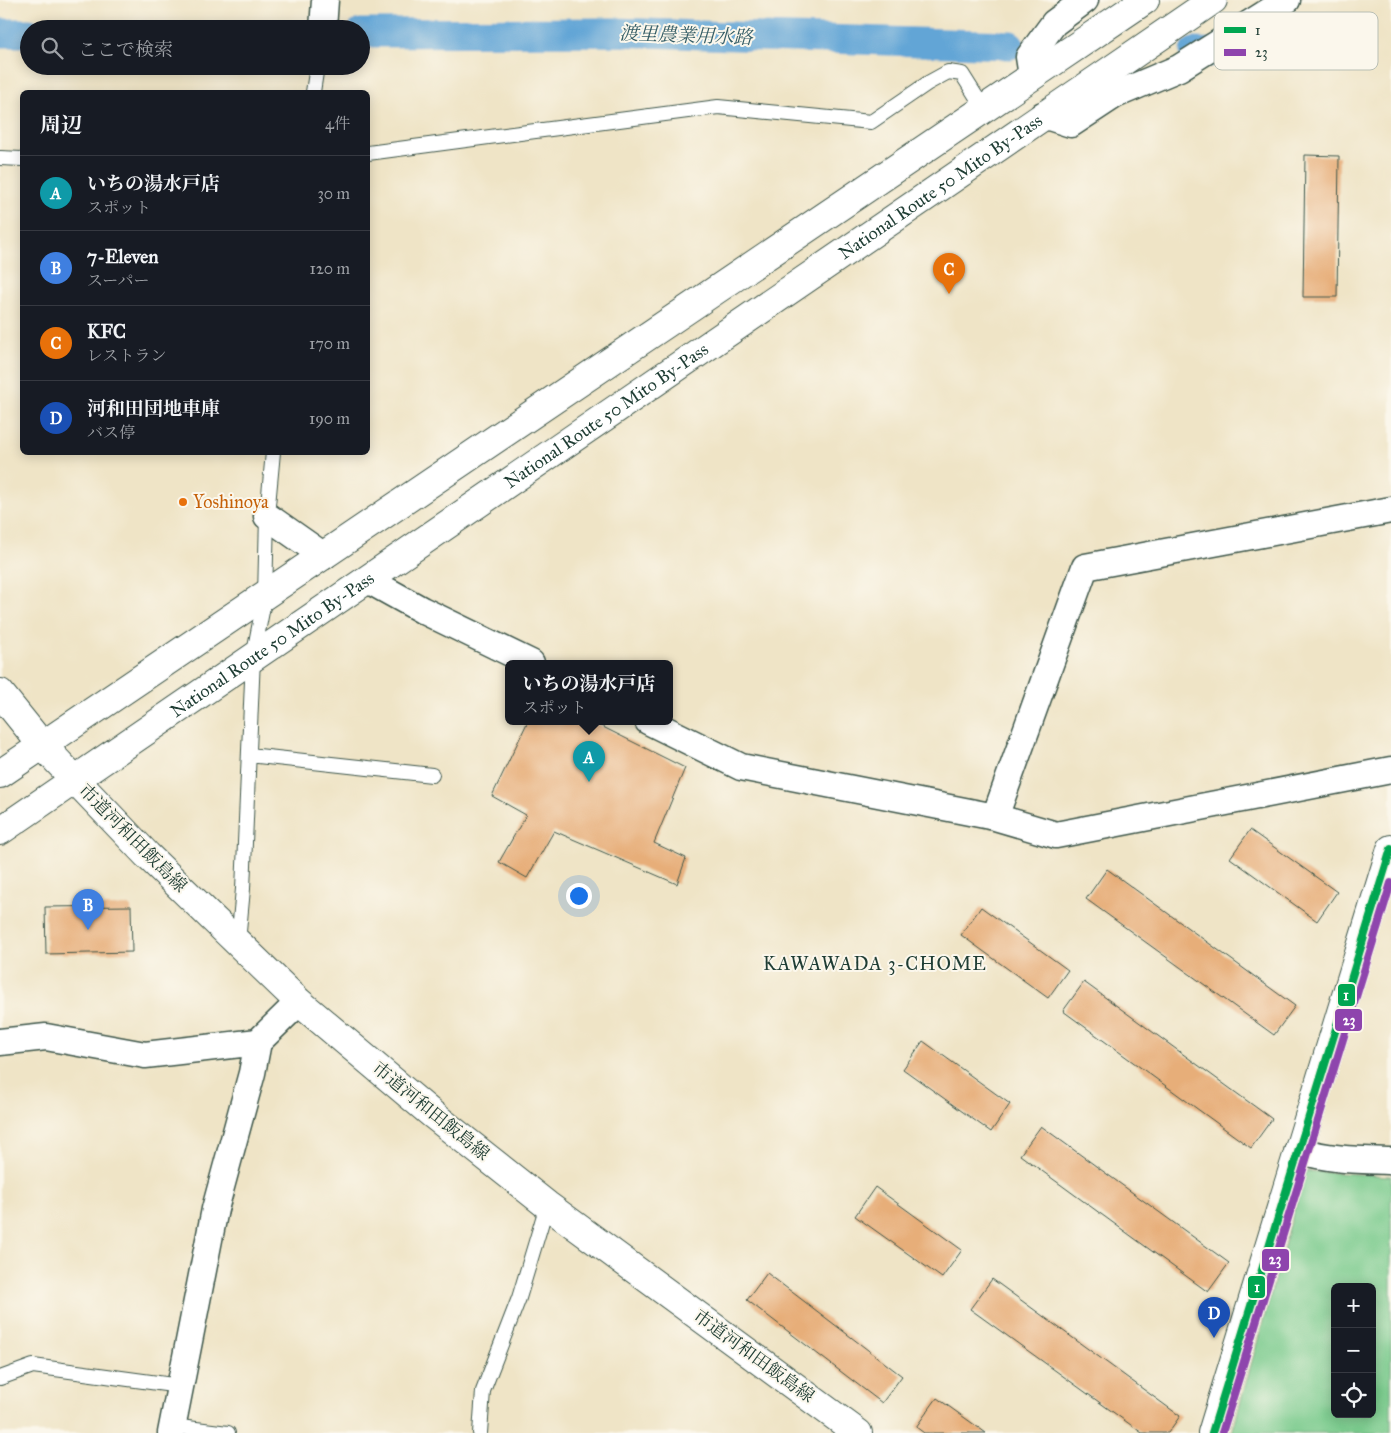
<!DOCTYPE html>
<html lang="ja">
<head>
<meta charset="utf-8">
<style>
	:root { --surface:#171b24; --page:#242831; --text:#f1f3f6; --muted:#9ea1a6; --line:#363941; --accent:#1f6fb2 }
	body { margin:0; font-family:"IM FELL Great Primer","Noto Serif JP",serif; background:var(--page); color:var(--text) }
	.controls { position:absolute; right:15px; bottom:15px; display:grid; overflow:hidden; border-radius:8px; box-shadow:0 2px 12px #0003 }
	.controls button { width:45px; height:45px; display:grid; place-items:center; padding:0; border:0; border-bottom:1px solid var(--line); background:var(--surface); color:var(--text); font:25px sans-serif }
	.you { position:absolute; left:578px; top:895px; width:18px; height:18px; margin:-12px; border:4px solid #fff; border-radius:50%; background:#1a73e8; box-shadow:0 0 0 8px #1a73e833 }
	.badge { display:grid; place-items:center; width:32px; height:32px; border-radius:50%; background:var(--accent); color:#fff; font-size:16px; font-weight:700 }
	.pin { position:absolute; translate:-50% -41px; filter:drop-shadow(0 1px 2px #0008) }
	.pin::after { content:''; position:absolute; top:26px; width:18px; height:15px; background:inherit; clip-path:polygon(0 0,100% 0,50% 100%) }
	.popup { position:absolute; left:505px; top:660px; width:168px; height:65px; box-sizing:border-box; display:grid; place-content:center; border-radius:8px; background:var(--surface); filter:drop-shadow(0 1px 4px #0005); font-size:16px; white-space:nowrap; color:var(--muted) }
	.popup b { font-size:19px; color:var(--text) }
	.popup::after { content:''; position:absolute; left:50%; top:100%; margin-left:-10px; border:10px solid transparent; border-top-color:var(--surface) }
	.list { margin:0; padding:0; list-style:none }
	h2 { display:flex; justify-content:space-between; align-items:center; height:65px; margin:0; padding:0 20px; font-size:21px }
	h2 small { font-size:16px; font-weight:400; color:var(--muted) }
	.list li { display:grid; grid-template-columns:32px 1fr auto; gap:15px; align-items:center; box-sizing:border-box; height:75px; padding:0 20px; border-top:1px solid var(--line) }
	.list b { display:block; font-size:19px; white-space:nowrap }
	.list p { margin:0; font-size:16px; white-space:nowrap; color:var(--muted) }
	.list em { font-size:16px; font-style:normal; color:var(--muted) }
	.icon { flex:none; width:28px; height:28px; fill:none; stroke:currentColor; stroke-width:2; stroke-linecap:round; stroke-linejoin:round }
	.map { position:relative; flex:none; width:1391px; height:1433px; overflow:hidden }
	.search { position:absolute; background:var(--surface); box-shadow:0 2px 12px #0003; left:20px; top:20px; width:350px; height:55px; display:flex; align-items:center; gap:12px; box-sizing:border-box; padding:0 18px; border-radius:28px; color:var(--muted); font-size:19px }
	.panel { position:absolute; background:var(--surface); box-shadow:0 2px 12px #0003; left:20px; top:90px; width:350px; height:365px; border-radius:8px }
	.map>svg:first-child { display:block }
</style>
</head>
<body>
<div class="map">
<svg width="1391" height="1433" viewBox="0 0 1391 1433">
	<rect width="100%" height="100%" fill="#fbf7ec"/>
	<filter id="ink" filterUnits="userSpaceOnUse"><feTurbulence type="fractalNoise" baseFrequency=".02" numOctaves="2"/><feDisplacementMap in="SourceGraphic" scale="10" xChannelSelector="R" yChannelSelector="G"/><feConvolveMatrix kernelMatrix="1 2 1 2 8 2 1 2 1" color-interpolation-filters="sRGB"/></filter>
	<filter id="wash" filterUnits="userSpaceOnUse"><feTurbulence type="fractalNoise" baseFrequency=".0096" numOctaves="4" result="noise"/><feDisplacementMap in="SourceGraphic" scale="20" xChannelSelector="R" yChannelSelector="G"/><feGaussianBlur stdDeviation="1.12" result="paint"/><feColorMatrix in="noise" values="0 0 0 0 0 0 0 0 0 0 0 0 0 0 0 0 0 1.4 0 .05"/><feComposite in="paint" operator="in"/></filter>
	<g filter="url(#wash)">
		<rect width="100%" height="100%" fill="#efe4c6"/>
		<!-- green -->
		<path fill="#7acb8d" stroke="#4c8460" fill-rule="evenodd" d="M1305,1171L1391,1176V1433H1232ZM1335,1287H1372V1414H1335Z"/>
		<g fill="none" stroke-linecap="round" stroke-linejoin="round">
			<!-- canal -->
			<path stroke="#62a5d6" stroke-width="29" d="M0,33H29
				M361,33L614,32L1010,45
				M1194,52L1256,54"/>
		</g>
		<g id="blocks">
			<!-- building -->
			<path fill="#e7ae79" d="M1305,155L1339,156L1337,297H1303Z
				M528,721H591L685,768L654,843L686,858L677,884L554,831L527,878L499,862L526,815L492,796Z
				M1250,830L1337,892L1317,921L1230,858Z
				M1107,869L1295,1006L1274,1035L1086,899Z
				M131,906L132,952L46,954L45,907Z
				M981,907L1068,970L1048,998L961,935Z
				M1084,982L1272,1119L1251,1148L1063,1011Z
				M923,1041L1010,1104L991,1132L903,1069Z
				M1041,1126L1229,1263L1208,1292L1020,1155Z
				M875,1187L962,1250L942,1278L855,1216Z
				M767,1273L902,1376L882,1403L747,1300Z
				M992,1279L1180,1416L1168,1433H1142L970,1309Z
				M937,1398L986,1433H924L916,1427Z"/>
		</g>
	</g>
	<g filter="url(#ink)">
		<use href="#blocks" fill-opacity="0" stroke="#3e564a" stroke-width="1"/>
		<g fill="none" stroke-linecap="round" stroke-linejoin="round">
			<defs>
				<path id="lane" d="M313,92L317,66
					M368,153L718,107L871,122L928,83L948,72L962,74L984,109
					M0,158L22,159
					M249,755L432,775
					M238,942L243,889L253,658L265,596L267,516L273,452
					M0,1378L33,1366L180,1386
					M172,1426L228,1433
					M480,1433L483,1391L519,1298L547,1205"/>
				<path id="street" d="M323,29L325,0
					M1032,76L1029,57L1054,23L1085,0
					M1043,115L1071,124L1115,95L1179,68L1287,0
					M267,516L324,556
					M368,580L422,610L531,663
					M648,721L741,767L995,817L1056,835L1391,770
					M995,817L1085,567L1391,510
					M0,1042L46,1037L145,1055L258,1042
					M1298,1150C1328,1160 1359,1160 1391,1161
					M171,1433L215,1209L252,1073L258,1042L299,1002"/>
				<path id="secondary" d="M0,693L42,745L147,855L299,1002L432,1114L547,1205L858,1433
					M1212,1433L1391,849"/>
				<g id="highway">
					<path d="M0,774L1145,0"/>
					<path id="s1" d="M0,831L1213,0"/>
				</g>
			</defs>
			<!-- lane casing -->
			<use href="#lane" stroke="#3e564a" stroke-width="16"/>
			<!-- street casing -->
			<use href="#street" stroke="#3e564a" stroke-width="29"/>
			<!-- secondary casing -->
			<use href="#secondary" stroke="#3e564a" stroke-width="30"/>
			<!-- highway casing -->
			<use href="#highway" stroke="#3e564a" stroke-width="30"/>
			<!-- lane -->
			<use href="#lane" stroke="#fff" stroke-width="14"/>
			<!-- street -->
			<use href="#street" stroke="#fff" stroke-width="26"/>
			<!-- secondary -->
			<use href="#secondary" stroke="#fff" stroke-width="28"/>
			<!-- highway -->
			<use href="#highway" stroke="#fff" stroke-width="28"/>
			<defs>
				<path id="bus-1" d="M1212,1433L1391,849"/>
				<path id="bus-2" d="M1222,1433L1391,883"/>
			</defs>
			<!-- bus-1 casing -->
			<use href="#bus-1" stroke="#fbf7ec" stroke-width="11"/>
			<!-- bus-2 casing -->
			<use href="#bus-2" stroke="#fbf7ec" stroke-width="11"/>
			<!-- bus-1 -->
			<use href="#bus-1" stroke="#00a651" stroke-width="8"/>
			<!-- bus-2 -->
			<use href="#bus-2" stroke="#8e44ad" stroke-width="8"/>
		</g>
	</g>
	<!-- markers -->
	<circle fill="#e8710a" stroke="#fbf7ec" stroke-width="2" cx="183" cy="502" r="5"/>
	<g text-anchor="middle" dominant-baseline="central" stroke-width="4" stroke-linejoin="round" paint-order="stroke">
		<!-- street labels -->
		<g font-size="18" fill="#1f3d34" stroke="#fbf7ec">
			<text stroke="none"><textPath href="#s1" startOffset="1140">National Route 50 Mito By-Pass</textPath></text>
			<text stroke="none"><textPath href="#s1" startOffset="735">National Route 50 Mito By-Pass</textPath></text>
			<text stroke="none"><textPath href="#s1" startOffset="330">National Route 50 Mito By-Pass</textPath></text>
			<text transform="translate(133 838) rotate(45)">市道河和田飯島線</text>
			<text transform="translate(431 1111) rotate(39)">市道河和田飯島線</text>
			<text transform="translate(754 1356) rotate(36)">市道河和田飯島線</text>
		</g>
		<!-- food labels -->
		<g font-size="18" fill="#c56008" stroke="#fbf7ec" text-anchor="start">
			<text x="193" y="502">Yoshinoya</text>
		</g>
		<!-- water labels -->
		<g font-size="19" font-style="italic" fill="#335c65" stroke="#fbf7ec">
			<text transform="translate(686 35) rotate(2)">渡里農業用水路</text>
		</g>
		<!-- neighbourhood labels -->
		<g font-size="19" letter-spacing="1" fill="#1f3d34" stroke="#fbf7ec">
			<text x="875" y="963">KAWAWADA 3-CHOME</text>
		</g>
	</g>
	<!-- legend -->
	<rect x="1214" y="12" width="164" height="58" rx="8" fill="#fbf7ec" stroke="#b9bfb5" stroke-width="1"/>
	<rect x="1224" y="27" width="22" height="6" fill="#00a651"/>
	<rect x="1224" y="49" width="22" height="7" fill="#8e44ad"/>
	<g font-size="14" fill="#1f3d34">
		<text x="1255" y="35">1</text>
		<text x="1255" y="57">23</text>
	</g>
	<g stroke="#fbf7ec" stroke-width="2">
		<rect x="1337" y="983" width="19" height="24" rx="5" fill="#00a651"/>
		<rect x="1334" y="1008" width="29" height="24" rx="5" fill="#8e44ad"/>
		<rect x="1261" y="1248" width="29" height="24" rx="5" fill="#8e44ad"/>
		<rect x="1247" y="1275" width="19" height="24" rx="5" fill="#00a651"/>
	</g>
	<g font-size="14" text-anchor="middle" font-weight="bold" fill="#fff">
		<text x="1346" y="1000">1</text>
		<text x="1349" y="1025">23</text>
		<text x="1275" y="1264">23</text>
		<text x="1257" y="1292">1</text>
	</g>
</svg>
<div class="controls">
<button>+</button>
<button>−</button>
<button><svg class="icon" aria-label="locate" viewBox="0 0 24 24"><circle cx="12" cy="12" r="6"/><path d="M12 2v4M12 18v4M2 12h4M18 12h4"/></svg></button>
</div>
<div class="you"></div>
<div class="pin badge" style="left:589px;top:782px;background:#0f9aa8">A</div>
<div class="popup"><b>いちの湯水戸店</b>スポット</div>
<div class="pin badge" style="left:88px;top:930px;background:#3f7fe0">B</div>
<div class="pin badge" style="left:949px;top:294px;background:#e8710a">C</div>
<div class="pin badge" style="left:1214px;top:1338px;background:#1a4fb4">D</div>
<div class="search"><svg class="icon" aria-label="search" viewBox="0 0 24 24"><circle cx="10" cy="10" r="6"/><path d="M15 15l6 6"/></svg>ここで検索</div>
<section class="panel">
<h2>周辺<small>4件</small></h2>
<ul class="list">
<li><span class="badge" style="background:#0f9aa8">A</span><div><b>いちの湯水戸店</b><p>スポット</p></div><em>30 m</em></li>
<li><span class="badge" style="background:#3f7fe0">B</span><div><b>7-Eleven</b><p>スーパー</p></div><em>120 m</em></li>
<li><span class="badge" style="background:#e8710a">C</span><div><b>KFC</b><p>レストラン</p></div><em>170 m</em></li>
<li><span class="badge" style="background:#1a4fb4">D</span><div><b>河和田団地車庫</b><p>バス停</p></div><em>190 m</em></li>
</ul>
</section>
</div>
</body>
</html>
